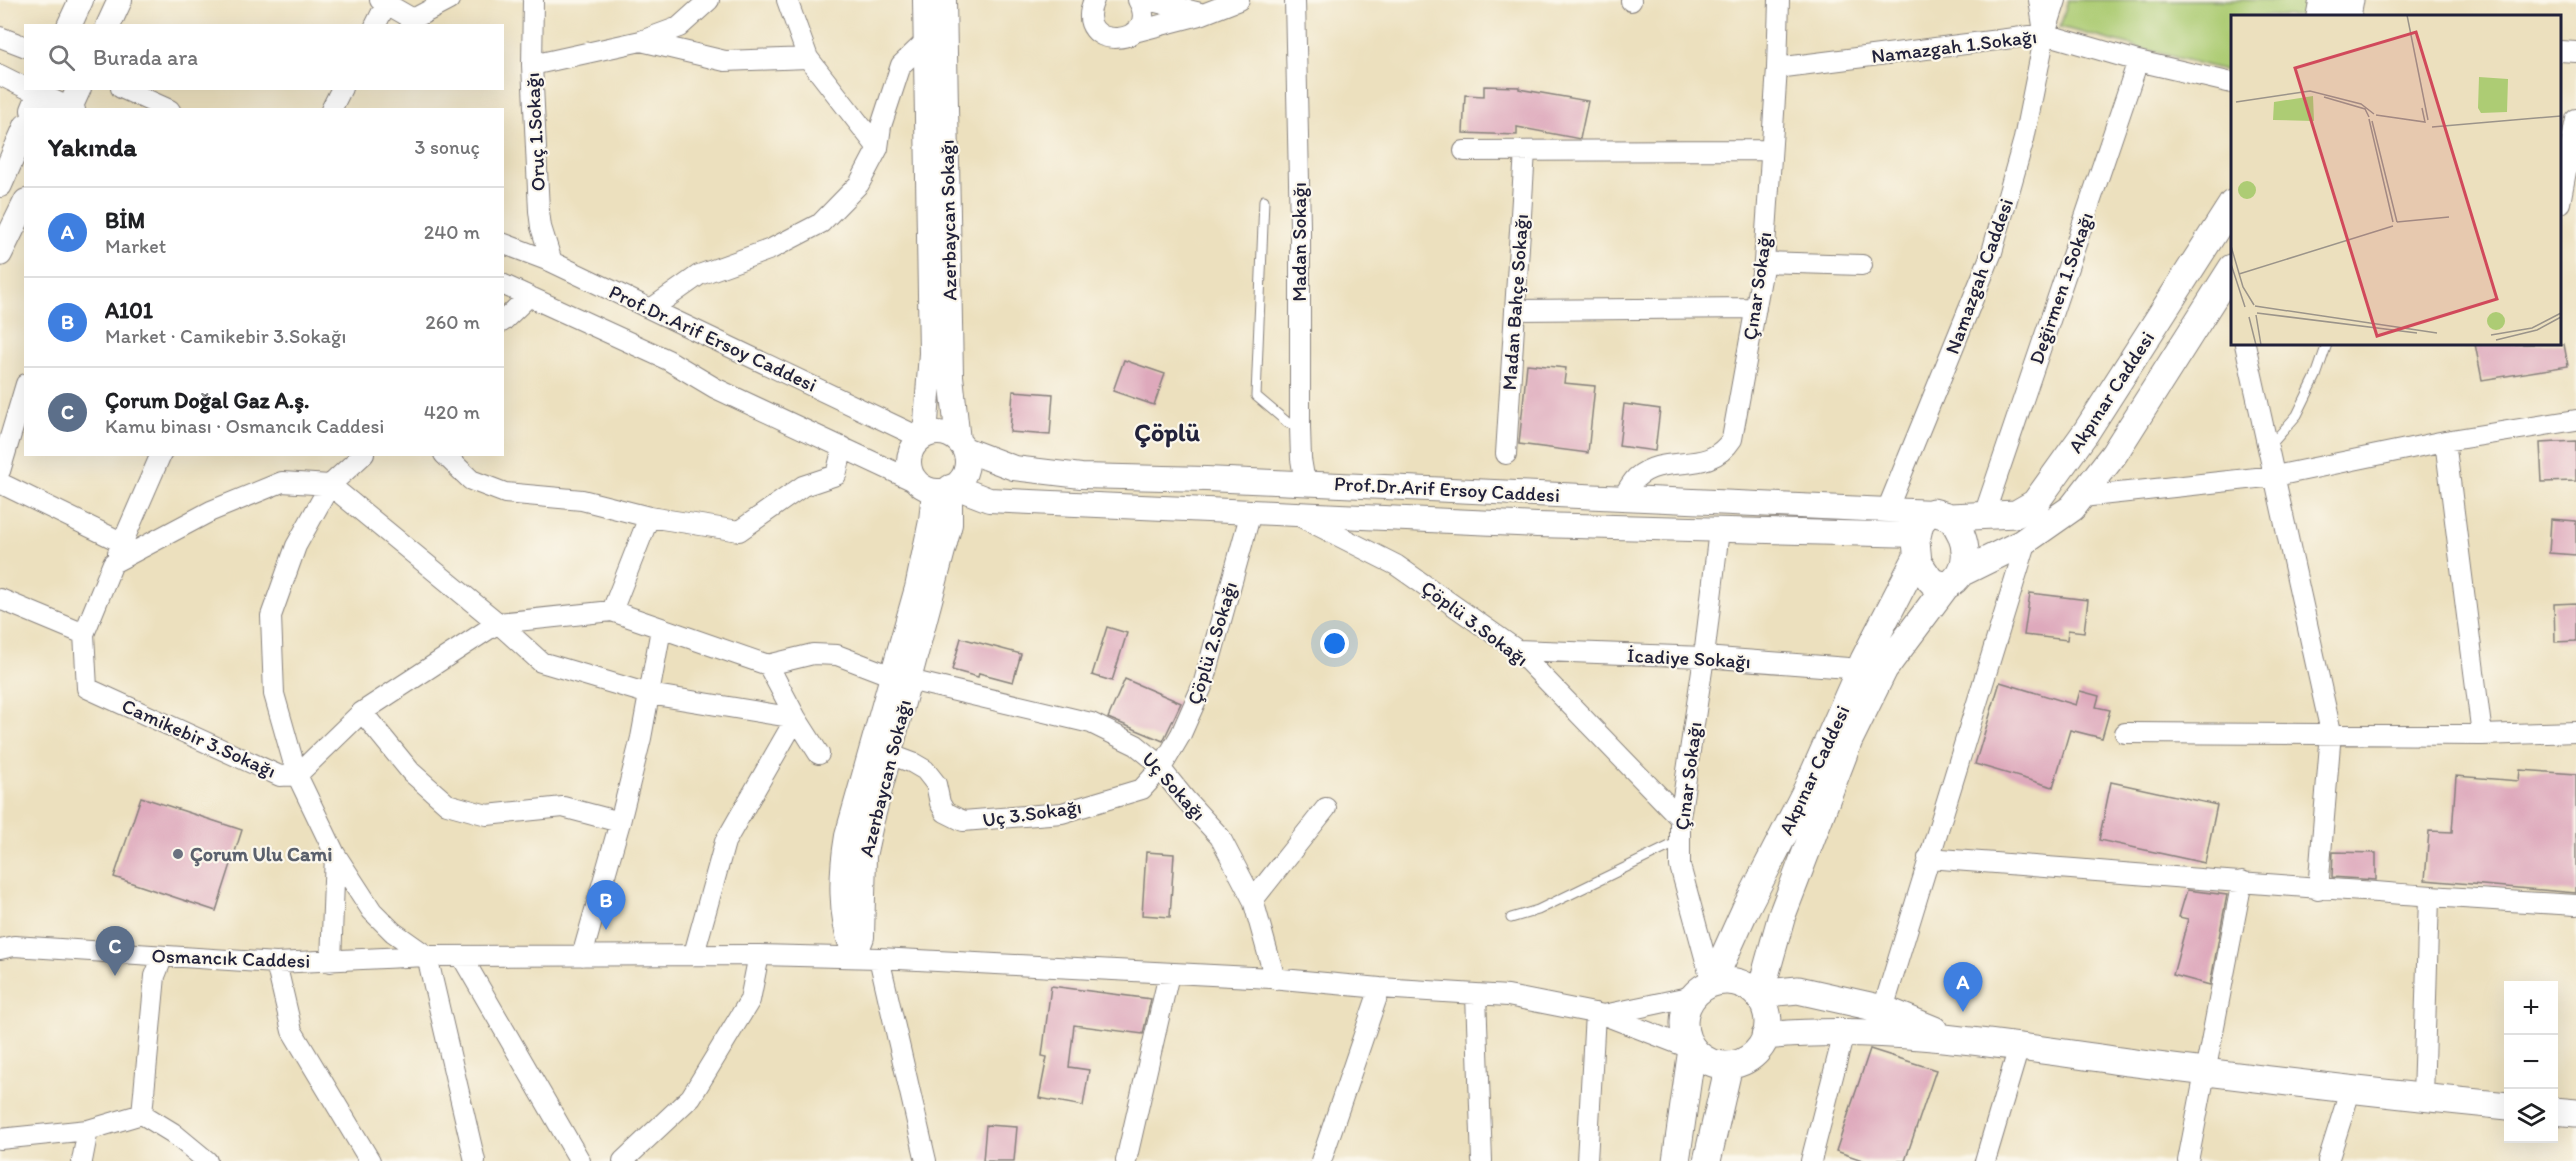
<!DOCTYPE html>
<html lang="tr">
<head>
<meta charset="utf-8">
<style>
	:root { --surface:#fff; --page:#f6f6f6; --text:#202124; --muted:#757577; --line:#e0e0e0; --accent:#d1495b }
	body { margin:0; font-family:Itim,sans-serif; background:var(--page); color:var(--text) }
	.controls { position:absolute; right:18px; bottom:18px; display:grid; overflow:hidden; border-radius:0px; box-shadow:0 6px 24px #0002 }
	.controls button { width:54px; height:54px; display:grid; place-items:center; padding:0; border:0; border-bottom:2px solid var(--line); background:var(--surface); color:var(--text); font:30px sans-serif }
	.you { position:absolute; left:1335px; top:644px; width:21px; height:21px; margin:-15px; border:4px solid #fff; border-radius:50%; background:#1a73e8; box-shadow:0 0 0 9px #1a73e833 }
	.badge { display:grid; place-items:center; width:39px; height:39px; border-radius:50%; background:var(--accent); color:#fff; font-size:20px; font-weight:700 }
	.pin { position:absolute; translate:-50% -50px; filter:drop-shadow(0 2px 3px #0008) }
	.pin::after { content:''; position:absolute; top:32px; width:21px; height:18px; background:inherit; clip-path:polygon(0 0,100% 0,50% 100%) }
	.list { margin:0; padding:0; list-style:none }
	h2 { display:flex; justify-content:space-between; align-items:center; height:78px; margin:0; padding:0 24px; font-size:26px }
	h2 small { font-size:20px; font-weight:400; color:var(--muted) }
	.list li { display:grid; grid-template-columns:39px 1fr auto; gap:18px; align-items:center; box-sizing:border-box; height:90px; padding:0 24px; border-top:2px solid var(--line) }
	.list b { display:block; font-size:22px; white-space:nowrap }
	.list p { margin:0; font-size:20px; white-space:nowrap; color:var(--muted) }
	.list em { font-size:20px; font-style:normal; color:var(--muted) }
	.icon { flex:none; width:33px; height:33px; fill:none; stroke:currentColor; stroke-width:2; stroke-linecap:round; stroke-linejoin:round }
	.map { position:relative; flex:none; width:2576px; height:1161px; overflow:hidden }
	.search { position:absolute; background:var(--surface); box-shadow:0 6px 24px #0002; left:24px; top:24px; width:480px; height:66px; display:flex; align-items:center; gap:15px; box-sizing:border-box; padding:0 21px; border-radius:0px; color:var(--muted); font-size:22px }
	.panel { position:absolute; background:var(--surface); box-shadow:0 6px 24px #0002; left:24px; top:108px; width:480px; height:348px; border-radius:0px }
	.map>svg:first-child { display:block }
</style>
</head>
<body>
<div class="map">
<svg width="2576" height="1161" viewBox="0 0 2576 1161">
	<rect width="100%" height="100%" fill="#fbf7ec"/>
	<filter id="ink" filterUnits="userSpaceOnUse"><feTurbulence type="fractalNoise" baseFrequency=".0167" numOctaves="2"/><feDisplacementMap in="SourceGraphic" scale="12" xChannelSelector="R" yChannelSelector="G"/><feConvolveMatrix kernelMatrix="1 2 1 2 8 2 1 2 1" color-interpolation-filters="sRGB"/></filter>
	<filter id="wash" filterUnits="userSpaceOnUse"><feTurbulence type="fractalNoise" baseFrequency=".008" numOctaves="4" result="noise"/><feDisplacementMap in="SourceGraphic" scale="24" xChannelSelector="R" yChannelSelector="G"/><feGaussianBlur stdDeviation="1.35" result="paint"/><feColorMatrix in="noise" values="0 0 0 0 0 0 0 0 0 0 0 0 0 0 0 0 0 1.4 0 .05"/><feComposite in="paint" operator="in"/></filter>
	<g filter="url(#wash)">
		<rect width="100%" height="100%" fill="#ece0be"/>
		<!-- green -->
		<path fill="#adcc74" stroke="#687758" stroke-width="1.5" d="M2068,0H2309L2307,16H2232V72L2060,27Z"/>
		<g id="blocks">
			<!-- building -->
			<path fill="#dea9bc" d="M1484,86L1519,87V89L1588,101L1580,139L1517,127V135L1463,133L1465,95L1484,96Z
				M2475,344H2564L2568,366L2482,380Z
				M1124,360L1165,374L1154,405L1113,391Z
				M1527,364L1566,368L1564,383L1595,386L1588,453L1519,444Z
				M1013,391L1053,394L1050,435L1010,432Z
				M1624,404L1660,409L1655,451L1619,446Z
				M2576,441V481L2542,482L2540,443Z
				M2551,519L2576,521V555L2549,553Z
				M2030,593L2088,600L2084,632L2068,630L2067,640L2024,635Z
				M2576,603V641L2555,642L2554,604Z
				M1107,627L1127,633L1112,681L1092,675Z
				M961,638L1021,654L1013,682L979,673L978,677L952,670Z
				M1125,679L1181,703L1163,741L1108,718Z
				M2000,682L2076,705L2080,691L2099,696L2096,707L2110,710L2102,738L2070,730L2053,787L1975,764Z
				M2520,770L2576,774V893L2425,880L2429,831L2452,832L2456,776L2519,781Z
				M2111,782L2217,805L2205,863L2099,840Z
				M141,797L242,830L216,911L114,877Z
				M1146,852L1174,854L1170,917L1142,915Z
				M2333,852L2376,853V880L2332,877Z
				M2187,890L2227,895L2210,985L2173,975L2188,919L2179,917Z
				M1051,986L1151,999L1143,1034L1074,1025L1069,1067L1089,1070L1083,1106L1039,1098L1047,1057L1042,1056Z
				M1870,1049L1936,1070L1905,1161H1865L1836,1151Z
				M986,1125L1017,1127L1014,1161H983Z"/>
		</g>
	</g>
	<g filter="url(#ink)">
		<use href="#blocks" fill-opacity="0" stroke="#87817c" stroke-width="1.5"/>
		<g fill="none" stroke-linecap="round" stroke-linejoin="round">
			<defs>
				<path id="service" d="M1264,200L1256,396L1288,423L1300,427
					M2269,447L2297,415L2316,376L2327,344
					M1511,918L1538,910L1680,841"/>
				<path id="minor" d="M380,0L413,19L449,0
					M533,0L532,65L539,211L541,227L552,262
					M787,0L808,58L878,148
					M1094,0C1070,54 1165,47 1138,0
					M1148,0L1200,13
					M1295,0L1300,227V427L1301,459L1305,483
					M1631,0V1
					M2039,0L2044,32
					M375,26L388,0
					M1134,32L1203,14L1239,0
					M0,37L26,47
					M641,41L725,61L808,58
					M2560,51L2576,52
					M532,65L641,41L679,27L709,0
					M1777,68L2045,34L2138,61L2232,83
					M0,75L26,88
					M27,88L75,110
					M121,88L170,110
					M331,110L342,88
					M1464,151L1771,150
					M2560,203L2576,119
					M502,243L552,262L921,438
					M1764,262L1862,265
					M502,284L668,360L715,388L916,482
					M651,309L699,275L771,249L821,223L859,184L878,148L881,126L901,65L926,41
					M1515,310L1756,308
					M502,322L529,296
					M2245,344L2331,732L2318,890
					M2445,441L2482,735
					M364,454L330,485L296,546L271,616L274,694L297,775L335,854L372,911L393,932L427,956
					M444,454L471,480L505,493L582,500L649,517L739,531L803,486L836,475L843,447
					M1506,454L1525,151
					M0,471L26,384
					M0,483L123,543
					M330,485L498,623L612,611L768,665L813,654L837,655L892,676
					M1623,497C1627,491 1631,483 1636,478C1666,451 1707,478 1732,439L1764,262L1777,68L1779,0
					M2082,497L2275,476L2445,441L2576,420
					M1887,510L1992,252L2024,139L2045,34L2056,0
					M1984,515L2138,61
					M1299,516L1396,565L1517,650L1680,818
					M118,553L161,454
					M0,599L84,634
					M612,611L649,517
					M1517,650L1704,657L1861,669
					M768,665L796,718L819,754
					M909,680L1091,723L1136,745L1152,758L1185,799L1220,837L1253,900L1275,979
					M362,712L411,772L447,804L487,815L563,807L620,822
					M2125,733L2482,735L2576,732
					M889,754L913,763L925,770L936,784L940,803L945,812L963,821L1062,813L1142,789L1161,768L1181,734L1204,682L1251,512
					M297,775L362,712L498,623L541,662L649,694L796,718L725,842L694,954
					M297,775L280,776L87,688L84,634L113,563L211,511L282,482L330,485
					M1928,858C2144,874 2360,893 2576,905
					M1253,900L1326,808
					M0,949L14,946L276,963L427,956L759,955L879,958L1271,978L1380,988L1508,996L1604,1015L1692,1049
					M427,956L475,1161
					M582,956L620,822L641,738L661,629
					M462,957L580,1161
					M879,958L926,1161
					M331,962L335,854
					M276,963L292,1031L370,1161
					M1712,983L1680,866V818L1704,657L1719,530
					M1476,995L1482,1161
					M1883,1009L2027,540
					M1604,1015L1693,996
					M2423,1098L2429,897
					M142,1114L155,976L163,956
					M0,1139L88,1130L142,1114L173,1133L207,1161
					M82,1161L88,1130
					M623,1161L691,1097L750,1000L759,955
					M1126,1161L1169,974
					M1321,1161L1380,988
					M1587,1161L1595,1013
					M1811,1161L1844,1033
					M1985,1161L2019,1047
					M2188,1161L2242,881
					M2328,1161L2350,1091"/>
				<path id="tertiary" d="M925,0L931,353L925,436
					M944,0L951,376L958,441
					M69,26L81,0
					M108,26L120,0
					M33,110L42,88
					M69,110L79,88
					M0,185L26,126
					M0,254L26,201
					M909 462a29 29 0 1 1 58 0a29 29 0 1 1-58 0Z
					M964,449L1014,468L1081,476L1206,479L1933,512
					M953,486L989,500L1537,525L1917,535
					M853,950C839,916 841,871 847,836L917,588L931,521L934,491
					M855,955L862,937L864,856L871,824L950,524V487"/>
				<path id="secondary" d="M2320,16L2323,0
					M2347,16L2350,0
					M1950,517C1968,538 1974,572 1946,586L1931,581L1918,562L1916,541L1920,523L1926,516L1933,512L1950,517L2016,514L2035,503L2086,432L2232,204
					M1963,572L2022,543L2072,508L2114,454L2232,268
					M1684 1023a42 42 0 1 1 84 0a42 42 0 1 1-84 0Z
					M1712,983L1745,910L1807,789L1864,660L1917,557
					M1759,997L1782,915L1849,740L1884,669L1946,586
					M1759,997L1777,992L1798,990L1883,1009L1934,1030
					M1765,1036C1889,1024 2012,1046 2135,1063C2259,1079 2384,1094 2508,1106
					M2554,1111L2576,1113
					M1676,1161L1692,1049
					M1707,1161L1729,1065"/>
			</defs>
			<!-- service casing -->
			<use href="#service" stroke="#87817c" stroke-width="11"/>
			<!-- minor casing -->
			<use href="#minor" stroke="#87817c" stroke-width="22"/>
			<!-- tertiary casing -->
			<use href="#tertiary" stroke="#87817c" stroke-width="26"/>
			<!-- secondary casing -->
			<use href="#secondary" stroke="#87817c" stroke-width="29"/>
			<!-- service -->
			<use href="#service" stroke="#fff" stroke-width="9"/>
			<!-- minor -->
			<use href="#minor" stroke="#fff" stroke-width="20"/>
			<!-- tertiary -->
			<use href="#tertiary" stroke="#fff" stroke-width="24"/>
			<!-- secondary -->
			<use href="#secondary" stroke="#fff" stroke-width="27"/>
		</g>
	</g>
	<!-- markers -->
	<circle fill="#6b7280" stroke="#fbf7ec" stroke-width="2" cx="178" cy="854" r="6"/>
	<g text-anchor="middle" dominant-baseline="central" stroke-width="4.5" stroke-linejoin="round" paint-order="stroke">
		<!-- street labels -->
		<g font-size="20" fill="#22223b" stroke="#fbf7ec">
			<text transform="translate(1954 46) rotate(-7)">Namazgah 1.Sokağı</text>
			<text transform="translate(535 132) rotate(-93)">Oruç 1.Sokağı</text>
			<text transform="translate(948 220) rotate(-91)">Azerbaycan Sokağı</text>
			<text transform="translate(1299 242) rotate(-90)">Madan Sokağı</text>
			<text transform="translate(1979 276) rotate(-70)">Namazgah Caddesi</text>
			<text transform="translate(1757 286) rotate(-82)">Çınar Sokağı</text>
			<text transform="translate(2061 288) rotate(-71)">Değirmen 1.Sokağı</text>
			<text transform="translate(1515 302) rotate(-86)">Madan Bahçe Sokağı</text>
			<text transform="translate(713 338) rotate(25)">Prof.Dr.Arif Ersoy Caddesi</text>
			<text transform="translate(2111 392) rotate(-57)">Akpınar Caddesi</text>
			<text transform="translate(1447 489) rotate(3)">Prof.Dr.Arif Ersoy Caddesi</text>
			<text transform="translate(1475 623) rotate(37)">Çöplü 3.Sokağı</text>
			<text transform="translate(1212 643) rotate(-73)">Çöplü 2.Sokağı</text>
			<text transform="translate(1689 658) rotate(3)">İcadiye Sokağı</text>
			<text transform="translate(199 738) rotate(24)">Camikebir 3.Sokağı</text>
			<text transform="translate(1814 770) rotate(-65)">Akpınar Caddesi</text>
			<text transform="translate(1688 776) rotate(-83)">Çınar Sokağı</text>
			<text transform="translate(885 778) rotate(-76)">Azerbaycan Sokağı</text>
			<text transform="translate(1174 786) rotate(48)">Uç Sokağı</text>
			<text transform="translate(1032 813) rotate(-8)">Uç 3.Sokağı</text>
			<text transform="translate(231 958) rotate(2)">Osmancık Caddesi</text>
		</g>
		<!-- worship labels -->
		<g font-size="20" font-weight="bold" fill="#5b616d" stroke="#fbf7ec" text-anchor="start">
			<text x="190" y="854">Çorum Ulu Cami</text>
		</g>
		<!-- district labels -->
		<g font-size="26" font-weight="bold" fill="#22223b" stroke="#fbf7ec">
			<text x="1167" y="432">Çöplü</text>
		</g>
	</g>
	<!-- overview -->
	<g transform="translate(2231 15)">
		<rect width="330" height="330" fill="#ece0be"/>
		<path d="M248,62L277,64L276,97L250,98L247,93ZM82,81L83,106L42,105L43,87ZM7 175a9 9 0 1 1 18 0a9 9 0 1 1-18 0ZM256 306a9 9 0 1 1 18 0a9 9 0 1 1-18 0Z" fill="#adcc74"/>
		<path fill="none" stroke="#9b948a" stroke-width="1.5" d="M176,0L197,105M93,82L134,94L138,102M5,87L79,76L130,89L143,99M145,100L194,107L191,93M138,104L162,207M141,106L166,207M201,112L330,101M330,172V194M166,207L218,202M0,231L12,272L23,290M0,249L14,292M8,259L162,211M24,291L206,318M26,298L186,318M25,300L30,330M18,302L25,330M260,320L301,313L330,298M265,325L306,315L330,302"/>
		<path fill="#d1495b" fill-opacity="0.15" stroke="#d1495b" stroke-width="3" d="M185,17L266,284L146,321L64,53Z"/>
		<rect width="330" height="330" fill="none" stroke="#22223b" stroke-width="3"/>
	</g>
</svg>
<div class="controls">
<button>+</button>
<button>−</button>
<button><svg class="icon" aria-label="layers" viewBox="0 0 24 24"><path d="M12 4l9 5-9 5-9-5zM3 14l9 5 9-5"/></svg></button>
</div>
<div class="you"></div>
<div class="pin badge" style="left:1963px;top:1012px;background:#3f7fe0">A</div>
<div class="pin badge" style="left:606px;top:930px;background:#3f7fe0">B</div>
<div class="pin badge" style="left:115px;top:976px;background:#5c6f8a">C</div>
<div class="search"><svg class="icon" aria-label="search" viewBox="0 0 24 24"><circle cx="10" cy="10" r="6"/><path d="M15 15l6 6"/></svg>Burada ara</div>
<section class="panel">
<h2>Yakında<small>3 sonuç</small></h2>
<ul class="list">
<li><span class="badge" style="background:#3f7fe0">A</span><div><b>BİM</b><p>Market</p></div><em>240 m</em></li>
<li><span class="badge" style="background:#3f7fe0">B</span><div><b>A101</b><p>Market · Camikebir 3.Sokağı</p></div><em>260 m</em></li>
<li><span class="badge" style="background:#5c6f8a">C</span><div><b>Çorum Doğal Gaz A.ş.</b><p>Kamu binası · Osmancık Caddesi</p></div><em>420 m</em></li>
</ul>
</section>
</div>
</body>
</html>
